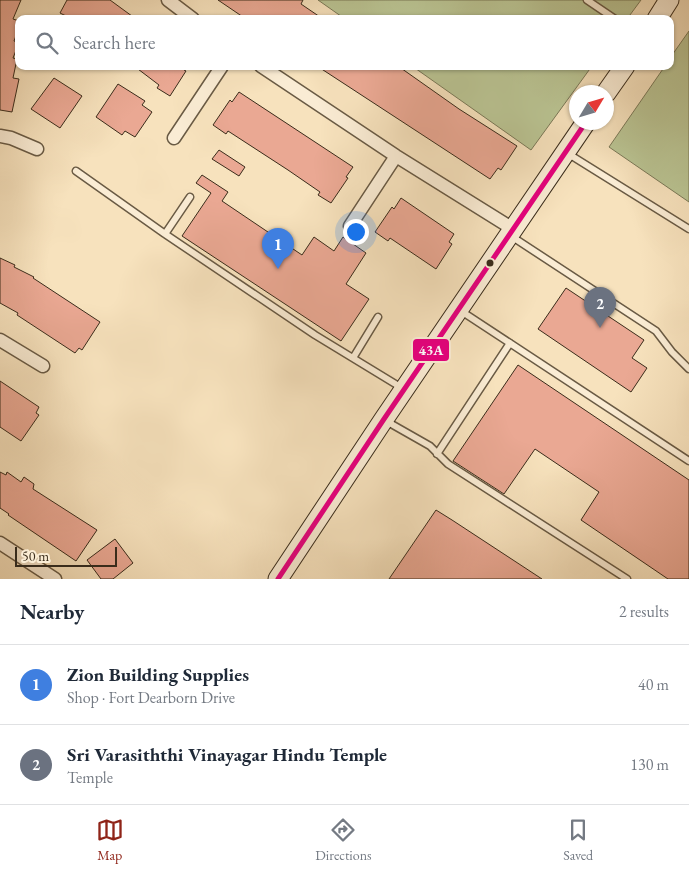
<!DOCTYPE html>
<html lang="en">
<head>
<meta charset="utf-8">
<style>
	:root { --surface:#fff; --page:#f6f6f7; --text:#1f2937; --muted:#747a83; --line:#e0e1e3; --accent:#8f2418 }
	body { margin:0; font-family:"EB Garamond",serif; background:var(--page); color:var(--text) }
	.compass { position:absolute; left:569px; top:85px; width:45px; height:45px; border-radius:50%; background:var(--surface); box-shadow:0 1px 4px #0004; rotate:52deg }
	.scale { position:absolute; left:15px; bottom:12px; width:102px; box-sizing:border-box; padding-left:5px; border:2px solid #3a2c1b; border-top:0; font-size:14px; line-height:18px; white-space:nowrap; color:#3a2c1b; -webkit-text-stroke:4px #faecd4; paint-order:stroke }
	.you { position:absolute; left:355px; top:231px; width:18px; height:18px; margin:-12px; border:4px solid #fff; border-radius:50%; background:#1a73e8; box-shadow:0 0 0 8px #1a73e833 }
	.badge { display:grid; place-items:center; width:32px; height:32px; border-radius:50%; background:var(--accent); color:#fff; font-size:16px; font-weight:700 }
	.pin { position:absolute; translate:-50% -41px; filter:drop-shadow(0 1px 2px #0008) }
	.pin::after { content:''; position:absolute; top:26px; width:18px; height:15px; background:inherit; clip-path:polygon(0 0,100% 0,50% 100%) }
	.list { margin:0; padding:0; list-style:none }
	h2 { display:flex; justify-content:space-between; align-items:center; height:65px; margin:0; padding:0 20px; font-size:21px }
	h2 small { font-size:16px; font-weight:400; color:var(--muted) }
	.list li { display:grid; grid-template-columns:32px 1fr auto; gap:15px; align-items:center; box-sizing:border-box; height:80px; padding:0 20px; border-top:1px solid var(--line) }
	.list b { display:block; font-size:19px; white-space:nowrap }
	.list p { margin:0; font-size:16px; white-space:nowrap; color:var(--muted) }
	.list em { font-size:16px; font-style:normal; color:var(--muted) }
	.icon { flex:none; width:28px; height:28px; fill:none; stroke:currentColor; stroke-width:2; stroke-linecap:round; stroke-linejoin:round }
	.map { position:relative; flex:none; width:689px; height:579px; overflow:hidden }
	.search { position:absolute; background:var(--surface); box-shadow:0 1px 4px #0004; left:15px; right:15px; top:15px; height:55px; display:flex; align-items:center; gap:12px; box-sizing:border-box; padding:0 18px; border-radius:10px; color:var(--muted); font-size:19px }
	.sheet { height:225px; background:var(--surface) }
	nav { display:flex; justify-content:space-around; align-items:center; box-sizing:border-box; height:70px; border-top:1px solid var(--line); background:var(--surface); font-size:14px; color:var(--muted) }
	nav a { display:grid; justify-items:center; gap:2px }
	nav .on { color:var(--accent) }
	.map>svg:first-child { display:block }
</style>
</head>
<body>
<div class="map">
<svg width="689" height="579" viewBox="0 0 689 579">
	<rect width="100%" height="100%" fill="#f7e2bd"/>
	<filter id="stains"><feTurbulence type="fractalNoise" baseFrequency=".004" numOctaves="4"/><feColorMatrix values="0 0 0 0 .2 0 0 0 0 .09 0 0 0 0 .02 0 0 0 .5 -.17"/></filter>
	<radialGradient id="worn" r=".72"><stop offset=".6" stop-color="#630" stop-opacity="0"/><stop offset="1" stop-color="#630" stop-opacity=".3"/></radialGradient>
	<!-- green -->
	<path fill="#bac493" stroke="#7a7857" d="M318,0H641L627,19H345Z
		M689,31V202L609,147L665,66H670V58Z
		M412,66H592L531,150Z"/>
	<!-- building -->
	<path fill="#eaa893" stroke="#3a2c1b" d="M0,0H21L13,19L19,21V28L14,41L19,43L13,58L17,59L13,78L19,79L12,112L0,110Z
		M67,0H110L136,19H72L60,13Z
		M218,0H303L301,4L323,19H246Z
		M134,66H186L184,70L186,71L170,96L157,88L159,85Z
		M317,66H392L396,69L398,66L459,109L517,146L501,170L498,168L490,179Z
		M54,78L82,96L60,128L31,109Z
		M118,84L145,101L142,105L152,112L135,137L125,131L122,135L96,117Z
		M239,92L353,167L346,177L348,178L331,203L318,195L320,192L288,170L228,131L226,134L213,125L230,100L232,102Z
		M219,150L245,167L239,176L212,159Z
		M202,175L228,192L222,201L302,255L314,237L334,251L343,237L366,253L346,284L369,299L341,341L182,236L211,193L196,183Z
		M401,198L454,234L449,242L452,244L436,269L390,238L388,241L375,232L392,207L394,209Z
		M0,258L15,265L14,267L34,277L33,278L100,322L82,350L79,348L75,353L17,315L18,313L0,303Z
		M566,288L644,340L632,358L647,368L631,392L538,329Z
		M518,365L689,480V579H668L581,520L599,492L535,449L504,494L453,461Z
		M0,381L39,407L36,413L39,415L21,441L0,427Z
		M0,472L6,475L7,472L21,482L24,477L34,484L33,489L97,530L76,561L8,515L9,514L0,508Z
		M436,510L452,520L542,579H389Z
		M115,539L133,563L113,579H101L87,560Z"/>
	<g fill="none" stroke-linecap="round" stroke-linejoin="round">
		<defs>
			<path id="lane" d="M587,0L615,19
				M567,153L689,229
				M76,171L165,234L315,335L402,388
				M165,234L190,197
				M511,236L656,331L672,352L689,369
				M461,311L689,461
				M353,358L378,317
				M386,421L430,446L448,464L627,579
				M437,454L510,343"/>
			<path id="street" d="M168,0L193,19
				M261,66L396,156L513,229
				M0,136L11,138L37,149
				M174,138L222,66
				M350,226L396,156
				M0,340L43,366
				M0,543L55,579"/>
			<path id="secondary" d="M657,19L669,0
				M606,93L625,66
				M278,579L384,419L586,122"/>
		</defs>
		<!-- lane casing -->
		<use href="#lane" stroke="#695a44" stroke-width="9"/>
		<!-- street casing -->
		<use href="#street" stroke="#695a44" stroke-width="15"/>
		<!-- secondary casing -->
		<use href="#secondary" stroke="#3a2c1b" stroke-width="21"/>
		<!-- lane -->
		<use href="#lane" stroke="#faecd4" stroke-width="6"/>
		<!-- street -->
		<use href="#street" stroke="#faecd4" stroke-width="12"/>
		<!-- secondary -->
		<use href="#secondary" stroke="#faecd4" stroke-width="19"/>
		<defs>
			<path id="bus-1" d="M278,579L384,419L586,122"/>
		</defs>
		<!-- bus-1 casing -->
		<use href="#bus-1" stroke="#faecd4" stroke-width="9"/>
		<!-- bus-1 -->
		<use href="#bus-1" stroke="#e5007d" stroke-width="5"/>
	</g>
	<!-- markers -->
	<circle fill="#3a2c1b" stroke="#faecd4" stroke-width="2" cx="490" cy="263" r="4.5"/>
	<rect stroke="#faecd4" stroke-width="2" x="412" y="338" width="38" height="24" rx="5" fill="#e5007d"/>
	<g font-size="14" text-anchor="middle" font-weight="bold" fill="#fff">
		<text x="431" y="355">43A</text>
	</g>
	<rect width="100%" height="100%" filter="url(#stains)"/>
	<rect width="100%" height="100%" fill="url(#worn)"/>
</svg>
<svg class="compass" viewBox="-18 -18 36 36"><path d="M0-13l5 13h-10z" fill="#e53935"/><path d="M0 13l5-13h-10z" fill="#747a83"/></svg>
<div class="scale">50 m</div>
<div class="you"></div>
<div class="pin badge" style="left:278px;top:269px;background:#3f7fe0">1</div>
<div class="pin badge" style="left:600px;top:328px;background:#6b7280">2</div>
<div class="search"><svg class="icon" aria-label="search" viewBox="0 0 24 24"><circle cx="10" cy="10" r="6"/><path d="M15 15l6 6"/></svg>Search here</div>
</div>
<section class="sheet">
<h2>Nearby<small>2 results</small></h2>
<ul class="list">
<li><span class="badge" style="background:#3f7fe0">1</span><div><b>Zion Building Supplies</b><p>Shop · Fort Dearborn Drive</p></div><em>40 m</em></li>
<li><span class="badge" style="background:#6b7280">2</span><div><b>Sri Varasiththi Vinayagar Hindu Temple</b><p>Temple</p></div><em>130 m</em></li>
</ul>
</section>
<nav>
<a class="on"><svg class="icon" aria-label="map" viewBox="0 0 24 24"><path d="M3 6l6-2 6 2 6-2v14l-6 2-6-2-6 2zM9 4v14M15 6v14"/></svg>Map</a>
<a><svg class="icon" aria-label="directions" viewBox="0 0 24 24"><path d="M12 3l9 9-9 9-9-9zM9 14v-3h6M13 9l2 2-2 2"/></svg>Directions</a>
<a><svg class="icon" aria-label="saved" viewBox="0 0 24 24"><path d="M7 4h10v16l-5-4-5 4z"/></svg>Saved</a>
</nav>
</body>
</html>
